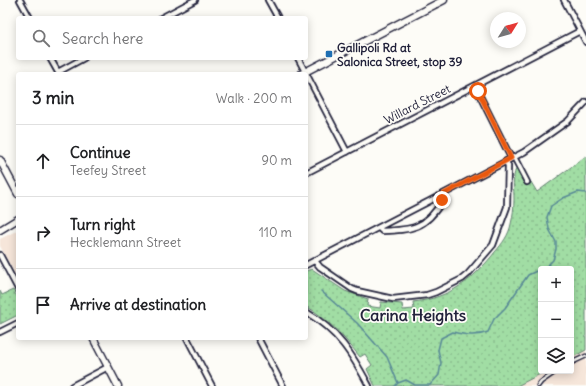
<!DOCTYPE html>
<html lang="en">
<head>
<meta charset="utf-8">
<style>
	:root { --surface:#fff; --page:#f2f2f2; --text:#202124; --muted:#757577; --line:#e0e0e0 }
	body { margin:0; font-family:Delius,sans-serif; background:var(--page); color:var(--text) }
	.controls { position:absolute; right:12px; bottom:12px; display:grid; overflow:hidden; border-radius:4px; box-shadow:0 2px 10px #0003 }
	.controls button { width:36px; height:36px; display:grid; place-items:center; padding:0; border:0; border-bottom:1px solid var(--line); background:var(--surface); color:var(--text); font:20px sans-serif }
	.compass { position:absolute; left:490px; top:12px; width:36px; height:36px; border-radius:50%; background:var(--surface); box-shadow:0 2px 10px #0003; rotate:53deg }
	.stop { position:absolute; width:12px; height:12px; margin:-9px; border:3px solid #ea580c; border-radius:50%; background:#fff }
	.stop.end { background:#ea580c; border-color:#fff; box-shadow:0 1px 4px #0008 }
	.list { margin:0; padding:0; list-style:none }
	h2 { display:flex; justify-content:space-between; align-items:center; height:52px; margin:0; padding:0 16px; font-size:17px }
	h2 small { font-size:13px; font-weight:400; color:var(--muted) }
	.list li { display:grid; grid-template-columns:26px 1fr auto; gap:12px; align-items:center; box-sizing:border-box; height:72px; padding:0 16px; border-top:1px solid var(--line) }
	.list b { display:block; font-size:15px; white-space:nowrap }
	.list p { margin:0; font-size:13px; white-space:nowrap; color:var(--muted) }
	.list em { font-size:13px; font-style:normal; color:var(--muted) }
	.icon { flex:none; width:22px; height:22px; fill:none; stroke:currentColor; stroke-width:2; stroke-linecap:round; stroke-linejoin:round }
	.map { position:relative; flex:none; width:586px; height:386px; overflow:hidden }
	.search { position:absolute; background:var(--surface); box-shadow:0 2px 10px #0003; left:16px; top:16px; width:292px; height:44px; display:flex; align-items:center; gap:10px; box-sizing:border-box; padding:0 14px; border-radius:4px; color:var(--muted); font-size:15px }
	.panel { position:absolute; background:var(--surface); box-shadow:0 2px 10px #0003; left:16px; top:72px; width:292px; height:268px; border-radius:4px }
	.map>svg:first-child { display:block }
</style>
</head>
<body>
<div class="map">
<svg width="586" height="386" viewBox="0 0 586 386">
	<defs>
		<pattern id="park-dots" width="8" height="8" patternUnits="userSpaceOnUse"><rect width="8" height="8" fill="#a1dda4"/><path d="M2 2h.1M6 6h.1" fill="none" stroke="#8abd8e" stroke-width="1.8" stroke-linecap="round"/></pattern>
	</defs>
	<rect width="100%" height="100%" fill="#fdfcf7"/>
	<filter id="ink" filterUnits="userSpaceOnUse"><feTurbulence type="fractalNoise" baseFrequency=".025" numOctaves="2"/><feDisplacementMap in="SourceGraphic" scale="8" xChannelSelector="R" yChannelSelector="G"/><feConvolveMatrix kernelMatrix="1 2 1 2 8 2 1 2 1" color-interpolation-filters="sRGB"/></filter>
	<g filter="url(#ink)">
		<!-- built -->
		<path fill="#f6e6da" d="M18,230V280L0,246V239Z
			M586,350V386H517L546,371H571V358Z"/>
		<!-- park -->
		<path fill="url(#park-dots)" stroke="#628070" d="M586,156V350L571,358V269H541V371H546L517,386H375L367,369L372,365L365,354L360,357C344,337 328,319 306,306V271L312,269L345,291L368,299L367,306L380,308L381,302L402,304L403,310L414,309L413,302C450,298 473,280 495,252C502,244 509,235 511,224C513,216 514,207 514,199C514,189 512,178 516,169L525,185L531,182L537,192Z
			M13,290L18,298V315L0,324V291L2,295Z"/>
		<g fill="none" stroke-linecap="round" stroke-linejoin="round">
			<!-- stream -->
			<path stroke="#578896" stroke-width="1.5" d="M321,291L357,323L387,357L398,383
				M395,386L398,383L406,380L415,385H430L439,375L441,363L438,350L441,338L453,332C465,335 476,337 488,332L494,319L505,308L528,275L547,266L553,260L556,249V242L549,229L547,217L551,206L563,198L578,192L586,193"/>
			<defs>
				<path id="service" d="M571,363L586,356
					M538,386L541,382L557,371"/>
				<path id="minor" d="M20,0L30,18
					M268,0L278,18
					M564,0L586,42
					M161,18L195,0
					M50,58L59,74
					M298,58L347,152
					M58,72L84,58
					M475,86L511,158
					M514,157L527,182
					M306,173L580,31
					M379,228L382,231C411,230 426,229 442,201L440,196
					M0,255L18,289
					M315,261L320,267L352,289L357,291L393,299L427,295L436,292L462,279L468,274L493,245L507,207L508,166L506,161
					M306,265L524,152L568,121L586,102
					M306,312C338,331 352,354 369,386
					M0,332L18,323
					M187,338L212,386
					M258,338L283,386
					M72,386L108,367"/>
				<path id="tertiary" d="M301,74L444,0
					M0,160L18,194
					M0,230L18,219
					M93,338L118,386"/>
			</defs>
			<!-- service casing -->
			<use href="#service" stroke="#22223b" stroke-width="5.5"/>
			<!-- minor casing -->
			<use href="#minor" stroke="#22223b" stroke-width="8"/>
			<!-- tertiary casing -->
			<use href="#tertiary" stroke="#22223b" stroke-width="9"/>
			<!-- service -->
			<use href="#service" stroke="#fdfcf7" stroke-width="2.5"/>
			<!-- minor -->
			<use href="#minor" stroke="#fdfcf7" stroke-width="4.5"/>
			<!-- tertiary -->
			<use href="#tertiary" stroke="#fdfcf7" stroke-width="6"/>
		</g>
	</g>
	<g fill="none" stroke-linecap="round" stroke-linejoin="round" filter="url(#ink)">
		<!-- route -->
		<path stroke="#ea580c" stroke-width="5" d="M442,200L440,196L511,158L478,91"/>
	</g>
	<!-- markers -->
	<rect fill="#1f6fb2" stroke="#fdfcf7" stroke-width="1.5" x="325" y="50" width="8" height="8" rx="2"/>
	<g text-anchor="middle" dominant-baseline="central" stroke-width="3.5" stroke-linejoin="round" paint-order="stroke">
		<!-- poi labels -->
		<g font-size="12" font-weight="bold" fill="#22223b" stroke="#fdfcf7" text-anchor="start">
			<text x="337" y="47">Gallipoli Rd at<tspan x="337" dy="14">Salonica Street, stop 39</tspan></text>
		</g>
		<!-- street labels -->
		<g font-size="12" fill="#22223b" stroke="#fdfcf7">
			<text transform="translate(417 104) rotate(-27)">Willard Street</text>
		</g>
		<!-- district labels -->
		<g font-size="16" font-weight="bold" fill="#22223b" stroke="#fdfcf7">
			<text x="413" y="315">Carina Heights</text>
		</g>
	</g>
</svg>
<div class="controls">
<button>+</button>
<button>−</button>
<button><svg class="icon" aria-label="layers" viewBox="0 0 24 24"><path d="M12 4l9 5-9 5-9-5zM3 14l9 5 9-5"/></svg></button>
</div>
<svg class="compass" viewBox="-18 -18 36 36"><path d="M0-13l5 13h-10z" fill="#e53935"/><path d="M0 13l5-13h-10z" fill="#757577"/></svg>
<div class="stop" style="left:478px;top:91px"></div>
<div class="stop end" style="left:442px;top:200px"></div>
<div class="search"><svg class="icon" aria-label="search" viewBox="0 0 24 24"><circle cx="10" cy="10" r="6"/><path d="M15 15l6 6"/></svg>Search here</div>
<section class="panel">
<h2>3 min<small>Walk · 200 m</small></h2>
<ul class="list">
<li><svg class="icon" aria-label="ahead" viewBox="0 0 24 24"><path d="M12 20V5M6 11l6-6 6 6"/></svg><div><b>Continue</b><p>Teefey Street</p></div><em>90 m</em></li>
<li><svg class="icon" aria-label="right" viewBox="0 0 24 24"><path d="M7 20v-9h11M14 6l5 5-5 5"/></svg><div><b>Turn right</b><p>Hecklemann Street</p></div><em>110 m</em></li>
<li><svg class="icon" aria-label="arrive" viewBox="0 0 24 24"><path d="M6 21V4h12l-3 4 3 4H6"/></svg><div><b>Arrive at destination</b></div></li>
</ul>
</section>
</div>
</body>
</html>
